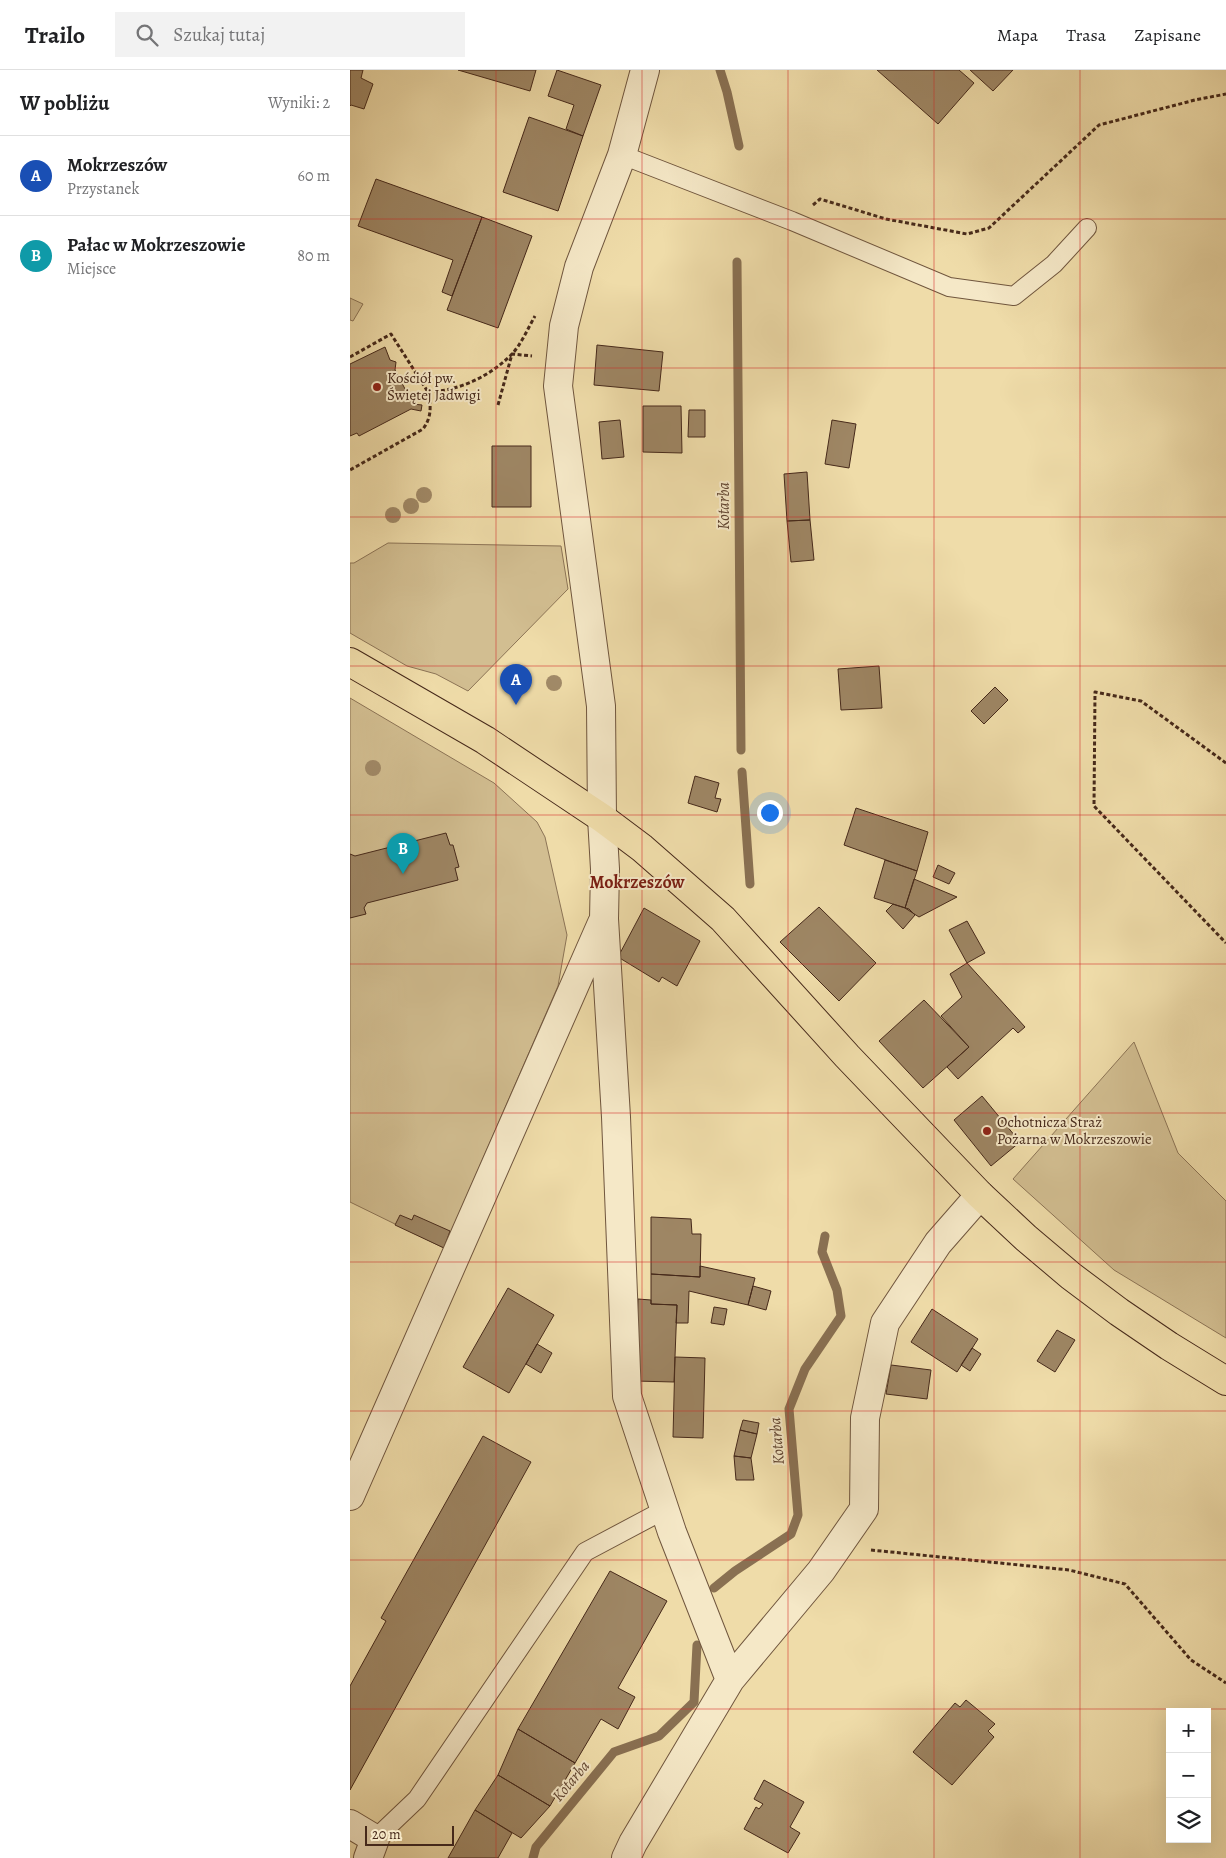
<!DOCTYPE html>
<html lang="pl">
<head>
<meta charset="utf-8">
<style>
	:root { --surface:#fff; --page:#f2f2f2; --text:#202124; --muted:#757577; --line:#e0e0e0; --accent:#d93025 }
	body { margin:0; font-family:Alegreya,serif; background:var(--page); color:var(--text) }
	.controls { position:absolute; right:15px; bottom:15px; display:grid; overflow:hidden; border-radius:0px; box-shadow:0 5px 20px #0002 }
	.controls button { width:45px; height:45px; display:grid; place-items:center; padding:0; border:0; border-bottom:1px solid var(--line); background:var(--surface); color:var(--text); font:25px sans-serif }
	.scale { position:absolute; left:15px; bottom:12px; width:89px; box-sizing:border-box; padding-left:5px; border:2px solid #46291a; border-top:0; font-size:14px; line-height:18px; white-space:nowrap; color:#46291a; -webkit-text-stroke:4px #f5e8c7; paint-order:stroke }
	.you { position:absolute; left:419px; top:742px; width:18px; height:18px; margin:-12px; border:4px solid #fff; border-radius:50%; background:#1a73e8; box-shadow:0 0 0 8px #1a73e833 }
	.badge { display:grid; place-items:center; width:32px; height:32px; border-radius:50%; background:var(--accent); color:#fff; font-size:16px; font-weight:700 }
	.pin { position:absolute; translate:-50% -41px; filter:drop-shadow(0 1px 2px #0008) }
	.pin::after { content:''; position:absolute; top:26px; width:18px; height:15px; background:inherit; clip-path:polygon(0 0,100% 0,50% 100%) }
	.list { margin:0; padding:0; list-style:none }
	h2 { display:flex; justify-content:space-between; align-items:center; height:65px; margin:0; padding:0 20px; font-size:21px }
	h2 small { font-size:16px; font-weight:400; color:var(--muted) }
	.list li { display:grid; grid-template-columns:32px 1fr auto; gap:15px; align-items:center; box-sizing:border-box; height:80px; padding:0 20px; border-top:1px solid var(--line) }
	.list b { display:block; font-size:19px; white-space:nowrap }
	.list p { margin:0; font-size:16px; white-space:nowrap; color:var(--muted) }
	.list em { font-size:16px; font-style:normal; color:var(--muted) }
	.icon { flex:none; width:28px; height:28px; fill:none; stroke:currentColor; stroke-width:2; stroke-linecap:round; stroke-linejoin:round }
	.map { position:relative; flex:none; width:876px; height:1788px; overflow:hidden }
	header { display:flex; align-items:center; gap:30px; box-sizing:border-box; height:70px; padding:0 25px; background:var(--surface); border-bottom:1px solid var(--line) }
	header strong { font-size:24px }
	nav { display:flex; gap:28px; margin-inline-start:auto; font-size:18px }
	.search { width:350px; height:45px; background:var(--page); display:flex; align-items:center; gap:12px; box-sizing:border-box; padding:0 18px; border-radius:0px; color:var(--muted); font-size:19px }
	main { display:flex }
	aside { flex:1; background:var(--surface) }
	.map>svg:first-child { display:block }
</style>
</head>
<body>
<header>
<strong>Trailo</strong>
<div class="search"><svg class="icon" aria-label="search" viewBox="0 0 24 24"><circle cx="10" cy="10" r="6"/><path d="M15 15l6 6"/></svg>Szukaj tutaj</div>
<nav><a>Mapa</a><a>Trasa</a><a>Zapisane</a></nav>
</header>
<main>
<aside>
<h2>W pobliżu<small>Wyniki: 2</small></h2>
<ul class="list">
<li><span class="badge" style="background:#1a4fb4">A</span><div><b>Mokrzeszów</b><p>Przystanek</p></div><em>60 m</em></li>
<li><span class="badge" style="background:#0f9aa8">B</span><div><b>Pałac w Mokrzeszowie</b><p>Miejsce</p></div><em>80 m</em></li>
</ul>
</aside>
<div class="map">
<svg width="876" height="1788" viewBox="0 0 876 1788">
	<rect width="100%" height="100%" fill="#efdca9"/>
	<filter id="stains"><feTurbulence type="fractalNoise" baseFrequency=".004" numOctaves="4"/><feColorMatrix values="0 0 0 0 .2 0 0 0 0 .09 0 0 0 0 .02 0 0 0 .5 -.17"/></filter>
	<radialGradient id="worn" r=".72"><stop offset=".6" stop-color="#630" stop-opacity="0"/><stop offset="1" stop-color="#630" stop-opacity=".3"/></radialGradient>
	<!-- green -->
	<path fill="#d2be91" stroke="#8c7456" d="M0,228L13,234L3,251L0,250Z
		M38,473L211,476L218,519L118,621L86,604L57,596L0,563V493H4Z
		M0,628L144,713L187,752L195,767L217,865L208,916L94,1178L0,1132Z
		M784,972L828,1083L876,1131V1268L764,1200L663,1109Z"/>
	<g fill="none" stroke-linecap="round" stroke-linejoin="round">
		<!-- stream -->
		<path stroke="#897052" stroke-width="9" d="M370,0L377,22L389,76
			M387,192L391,680
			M392,702L400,814
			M364,1518L385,1501L441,1464L448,1445L439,1339L455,1299L491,1246L487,1220L472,1182L475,1166
			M183,1788L186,1777L264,1682L309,1666L344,1632L347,1575"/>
	</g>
	<!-- building -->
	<path fill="#9e8664" stroke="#46291a" d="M0,0H13L11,8L23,14L14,39L1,35L0,36Z
		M108,0H186L180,21Z
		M207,0L251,15L233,66L216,59L224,35L198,26Z
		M527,0H609L624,13L588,54Z
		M620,0H663L643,21Z
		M179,47L233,66L208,141L153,122Z
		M26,109L132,147L102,226L92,222L103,190L8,156Z
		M132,147L182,166L148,258L97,240Z
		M247,275L313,282L309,321L244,315Z
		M35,277L40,290L46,292L45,300L63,334L72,335L71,341L61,339L9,366L7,363L0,366V294Z
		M293,336H331L332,383L293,382Z
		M339,340H355V367H338Z
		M270,350L274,387L252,389L249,352Z
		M482,350L506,354L499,398L475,394Z
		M142,376H181V437H142Z
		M457,402L460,450L437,451L434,404Z
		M460,450L464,490L441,492L437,451Z
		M529,596L532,638L491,640L488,599Z
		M645,617L658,630L634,654L621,641Z
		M345,706L369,713L365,728L371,729L367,742L338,733Z
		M506,738L578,762L567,801L494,775Z
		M96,763L100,775H103L109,797L105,798L108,810L17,833L14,838L16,844L0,848V784L5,786Z
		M535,790L567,801L555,838L524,828Z
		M588,795L605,803L599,814L583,807Z
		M564,809L607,827L569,847L555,838Z
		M543,834L559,839L565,845L553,859L536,841Z
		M469,837L526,893L489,931L430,872Z
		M294,838L350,871L327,916L312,907L309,912L268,887Z
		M617,851L635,883L617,893L599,860Z
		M617,893L675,957L668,963L663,958L608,1009L597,997L619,977L591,946L612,927L600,904Z
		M574,930L619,977L573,1018L529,971Z
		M632,1026L670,1072L641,1096L604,1050Z
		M50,1145L62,1150L64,1145L100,1161L94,1178L45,1155Z
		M301,1147L341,1149L342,1164H351L350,1207L301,1204Z
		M350,1196L405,1208L398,1235L339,1221L338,1253H326L327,1235L301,1234V1204L350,1207Z
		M403,1216L421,1221L416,1240L398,1235Z
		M158,1218L204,1245L159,1323L113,1297Z
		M288,1229L301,1230V1234L327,1235L324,1312L285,1311Z
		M364,1237L377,1239L374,1255L361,1253Z
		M582,1239L628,1269L607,1302L561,1272Z
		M707,1260L725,1270L705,1302L687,1291Z
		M187,1274L202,1283L191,1303L176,1294Z
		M622,1278L631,1284L620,1301L611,1295Z
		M325,1287L355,1288L353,1368L323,1367Z
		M541,1295L581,1300L577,1329L536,1324Z
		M393,1350L409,1353L407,1364L390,1360Z
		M390,1360L407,1364L401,1388L384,1386Z
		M133,1366L181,1392L0,1720V1616L36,1551L31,1548Z
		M384,1386L401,1388L404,1410H386Z
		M260,1501L317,1531L268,1618L285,1627L268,1659L251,1649L225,1693L168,1659Z
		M616,1630L645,1654L638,1661L644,1667L602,1715L563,1682L605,1633L610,1637Z
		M168,1659L225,1693L200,1736L148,1705Z
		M148,1705L200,1736L171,1768L125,1740Z
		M414,1710L454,1732L440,1757L450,1763L438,1783L394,1759L406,1737L409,1739L413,1734L404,1729Z
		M125,1740L162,1763L148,1788H98Z"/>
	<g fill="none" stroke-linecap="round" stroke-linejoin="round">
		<defs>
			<path id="service" d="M272,85L442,151L599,217L664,226L704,194L737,158
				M25,1769L67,1729L235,1482L314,1440"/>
			<path id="minor" d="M252,748L255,799L254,849L266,1047L277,1326L322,1462L380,1610
				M0,1426L252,853
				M0,1754L25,1769L18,1788
				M276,1788L283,1773L380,1610L471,1501L514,1439L515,1348L535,1253L588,1173L630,1125"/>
			<path id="tertiary" d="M252,748L251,636L208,316L214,256L229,197L272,85L295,0"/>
			<path id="primary" d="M0,592L135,670L252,748L292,778L373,849L497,986L630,1125L676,1168L721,1206L769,1242L819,1276L876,1311"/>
		</defs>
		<!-- service casing -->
		<use href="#service" stroke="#70563e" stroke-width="20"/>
		<!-- minor casing -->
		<use href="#minor" stroke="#70563e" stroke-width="30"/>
		<!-- tertiary casing -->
		<use href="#tertiary" stroke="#70563e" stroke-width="30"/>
		<!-- primary casing -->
		<use href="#primary" stroke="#46291a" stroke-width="30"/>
		<!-- path -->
		<path stroke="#46291a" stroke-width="3" stroke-dasharray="4 2.5" stroke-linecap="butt" d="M463,135L470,129L536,149L617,164L639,158L749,55L845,30L876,24
			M0,287L41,264L78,322C81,335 82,347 73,359L0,400
			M78,322C108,321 139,307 161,285C171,275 178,258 185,246
			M148,335L162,284L182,286
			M876,693L791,631L745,622L744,736L876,873
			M521,1480L719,1500L775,1514L841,1590L876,1613"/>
		<!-- service -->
		<use href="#service" stroke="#f5e8c7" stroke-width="18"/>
		<!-- minor -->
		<use href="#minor" stroke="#f5e8c7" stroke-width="28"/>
		<!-- tertiary -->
		<use href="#tertiary" stroke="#f5e8c7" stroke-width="28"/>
		<!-- primary -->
		<use href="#primary" stroke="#efdca9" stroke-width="28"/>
	</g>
	<!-- trees -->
	<g fill="#a18a68">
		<circle cx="74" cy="425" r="8"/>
		<circle cx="61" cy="436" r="8"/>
		<circle cx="43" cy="445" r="8"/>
		<circle cx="204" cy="613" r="8"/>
		<circle cx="23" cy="698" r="8"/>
	</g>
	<!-- grid -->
	<path fill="none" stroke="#d62828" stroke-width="1" stroke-opacity="0.55" d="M146,0V1788M292,0V1788M438,0V1788M584,0V1788M730,0V1788M0,149H876M0,298H876M0,447H876M0,596H876M0,745H876M0,894H876M0,1043H876M0,1192H876M0,1341H876M0,1490H876M0,1639H876"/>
	<!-- markers -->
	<g fill="#8f2418" stroke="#f5e8c7" stroke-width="2">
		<circle cx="27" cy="317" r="5"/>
		<circle cx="637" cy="1061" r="5"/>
	</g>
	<g text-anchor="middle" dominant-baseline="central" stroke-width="4" stroke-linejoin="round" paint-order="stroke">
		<!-- poi labels -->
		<g font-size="15" fill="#46291a" stroke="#f5e8c7" text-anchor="start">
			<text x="37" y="308">Kościół pw.<tspan x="37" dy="17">Świętej Jadwigi</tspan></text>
			<text x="647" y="1052">Ochotnicza Straż<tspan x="647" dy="17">Pożarna w Mokrzeszowie</tspan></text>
		</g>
		<!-- water labels -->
		<g font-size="16" font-style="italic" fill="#624632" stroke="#f5e8c7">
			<text transform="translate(374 436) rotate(-90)">Kotarba</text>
			<text transform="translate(427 1371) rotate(-95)">Kotarba</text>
			<text transform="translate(221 1711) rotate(-50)">Kotarba</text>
		</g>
		<!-- quarter labels -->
		<g font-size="18" font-weight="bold" fill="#7a1f14" stroke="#f5e8c7">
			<text x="287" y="812">Mokrzeszów</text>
		</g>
	</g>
	<rect width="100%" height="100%" filter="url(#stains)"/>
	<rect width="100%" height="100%" fill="url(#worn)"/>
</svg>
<div class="controls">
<button>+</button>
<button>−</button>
<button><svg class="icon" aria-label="layers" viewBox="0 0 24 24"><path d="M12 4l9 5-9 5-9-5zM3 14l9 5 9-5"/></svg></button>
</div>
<div class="scale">20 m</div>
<div class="you"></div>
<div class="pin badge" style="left:166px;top:635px;background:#1a4fb4">A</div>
<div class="pin badge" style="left:53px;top:804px;background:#0f9aa8">B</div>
</div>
</main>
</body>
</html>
